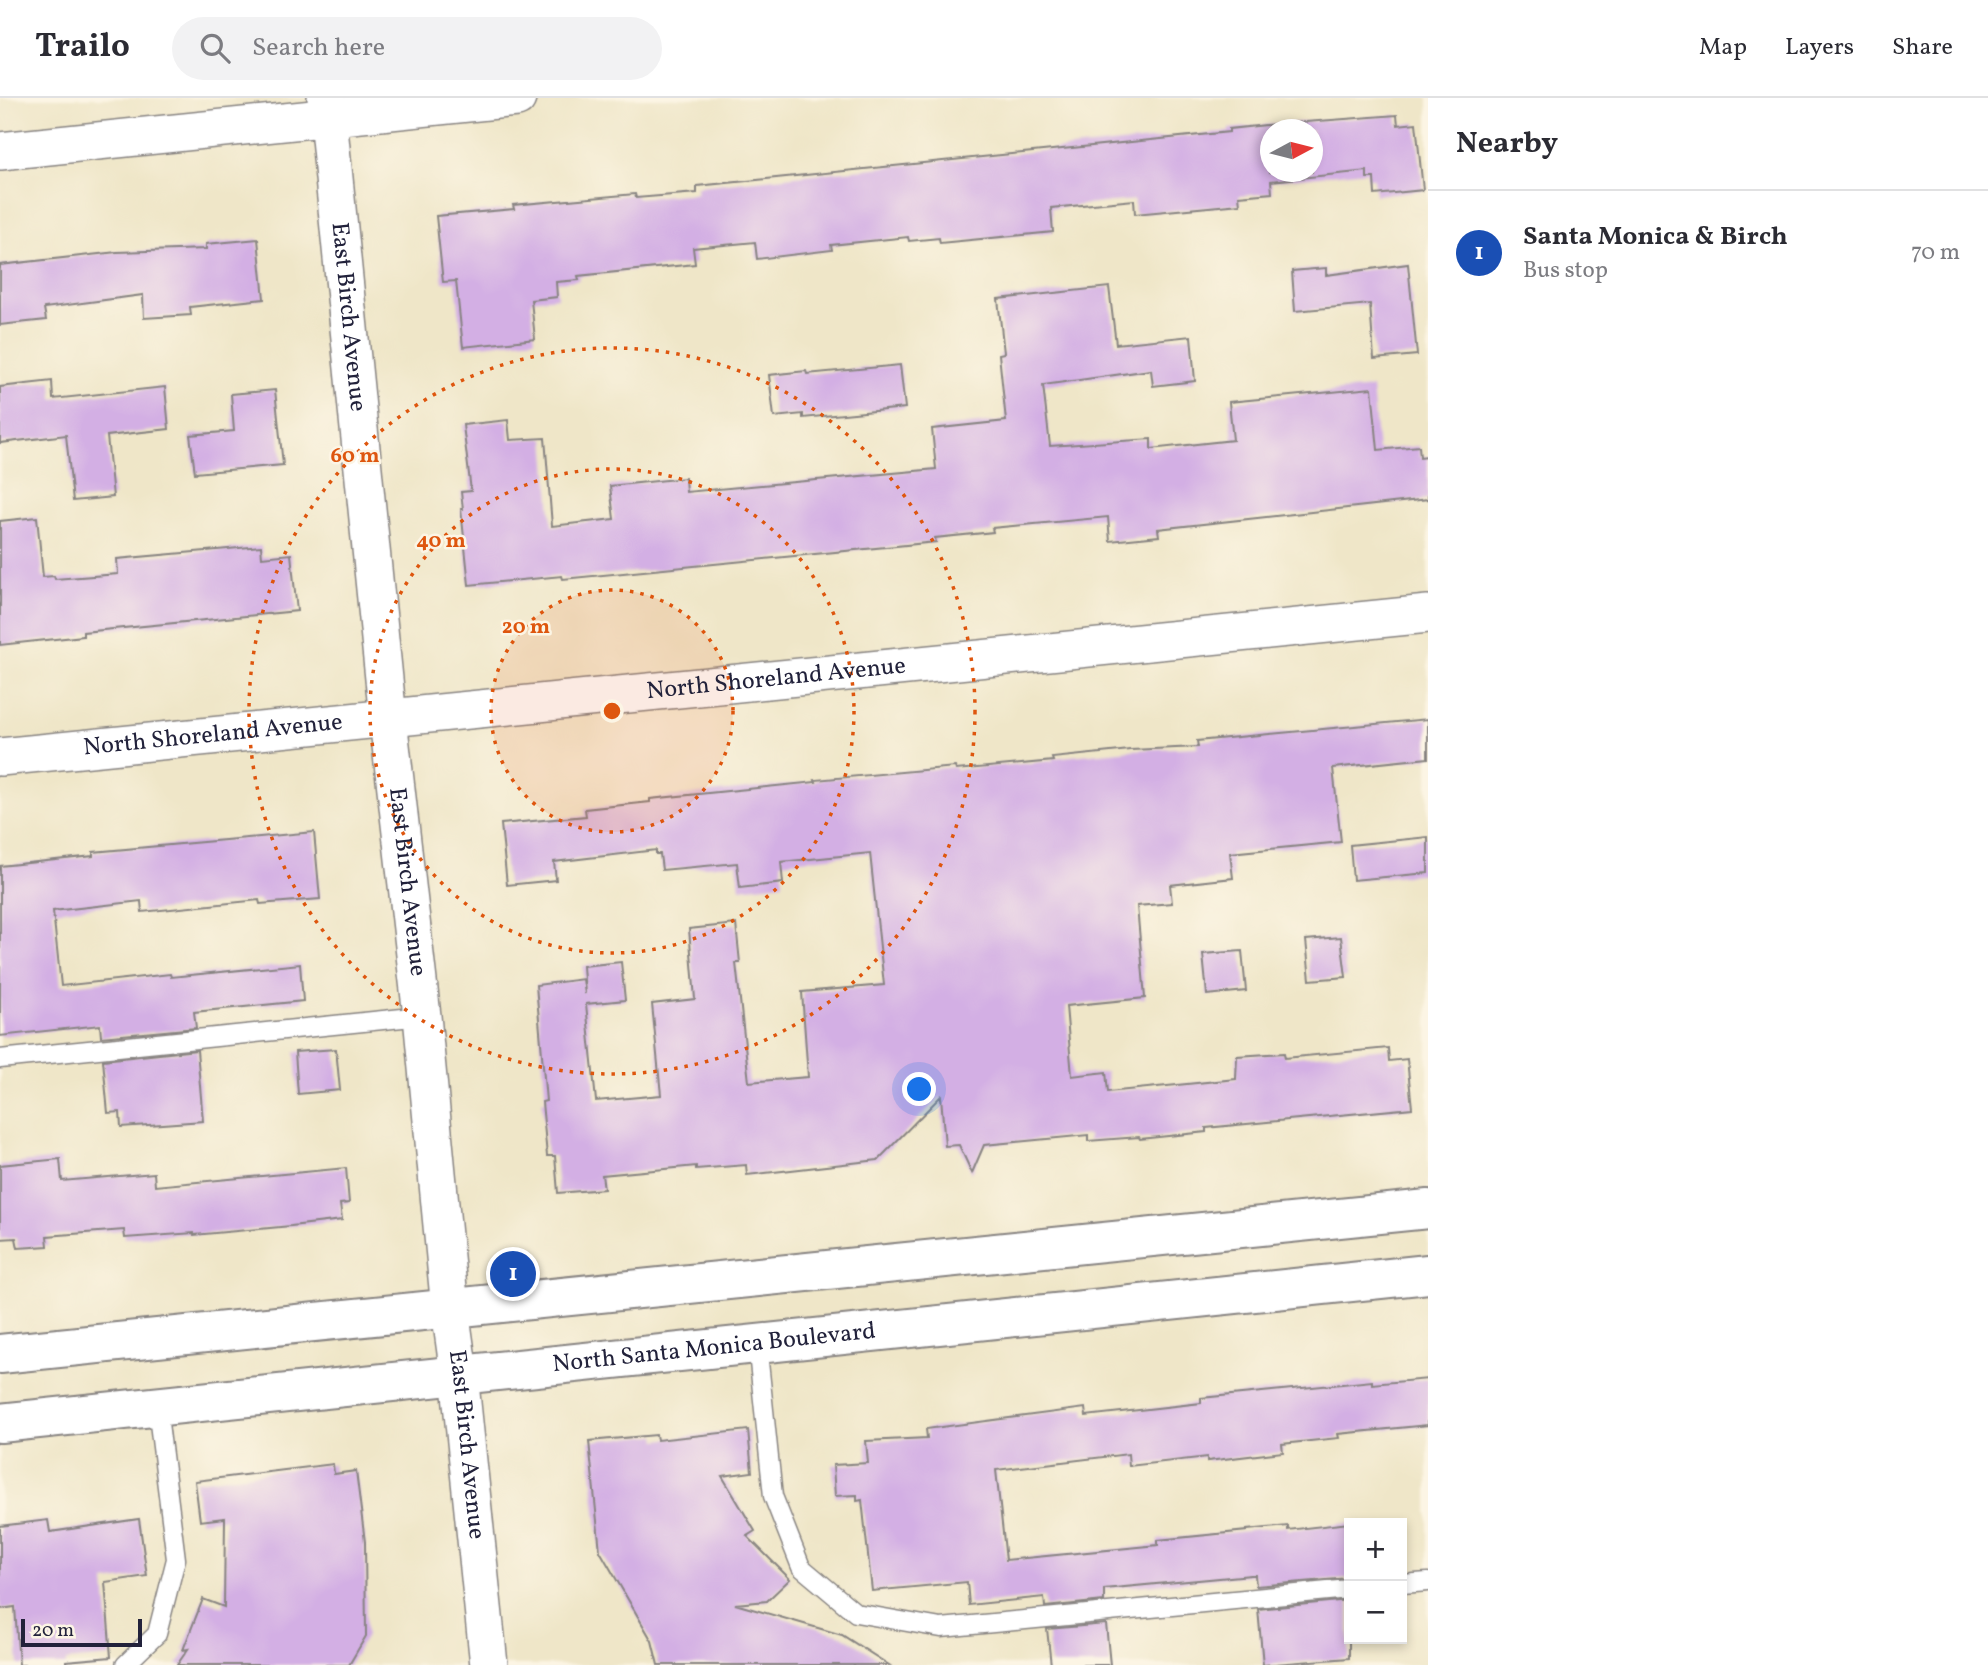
<!DOCTYPE html>
<html lang="en">
<head>
<meta charset="utf-8">
<style>
	:root { --surface:#fff; --page:#f2f2f3; --text:#2b2b33; --muted:#7c7c81; --line:#e1e1e2; --accent:#c8321e }
	body { margin:0; font-family:Vollkorn,serif; background:var(--page); color:var(--text) }
	.controls { position:absolute; right:21px; bottom:21px; display:grid; overflow:hidden; border-radius:0px; box-shadow:0 4px 10px #0003 }
	.controls button { width:63px; height:63px; display:grid; place-items:center; padding:0; border:0; border-bottom:2px solid var(--line); background:var(--surface); color:var(--text); font:35px sans-serif }
	.compass { position:absolute; left:1260px; top:21px; width:63px; height:63px; border-radius:50%; background:var(--surface); box-shadow:0 4px 10px #0003; rotate:83deg }
	.scale { position:absolute; left:21px; bottom:18px; width:121px; box-sizing:border-box; padding-left:7px; border:4px solid #22223b; border-top:0; font-size:19px; line-height:24px; white-space:nowrap; color:#22223b; -webkit-text-stroke:5px #fcf5e5; paint-order:stroke }
	.you { position:absolute; left:920px; top:992px; width:24px; height:24px; margin:-18px; border:5px solid #fff; border-radius:50%; background:#1a73e8; box-shadow:0 0 0 10px #1a73e833 }
	.badge { display:grid; place-items:center; width:46px; height:46px; border-radius:50%; background:var(--accent); color:#fff; font-size:23px; font-weight:700 }
	.pin { position:absolute; translate:-50% -50%; border:4px solid #fff; box-shadow:0 2px 7px #0006 }
	.list { margin:0; padding:0; list-style:none }
	h2 { display:flex; justify-content:space-between; align-items:center; height:91px; margin:0; padding:0 28px; font-size:30px }
	h2 small { font-size:23px; font-weight:400; color:var(--muted) }
	.list li { display:grid; grid-template-columns:46px 1fr auto; gap:21px; align-items:center; box-sizing:border-box; height:126px; padding:0 28px; border-top:2px solid var(--line) }
	.list b { display:block; font-size:26px; white-space:nowrap }
	.list p { margin:0; font-size:23px; white-space:nowrap; color:var(--muted) }
	.list em { font-size:23px; font-style:normal; color:var(--muted) }
	.icon { flex:none; width:38px; height:38px; fill:none; stroke:currentColor; stroke-width:2; stroke-linecap:round; stroke-linejoin:round }
	.map { position:relative; flex:none; width:1428px; height:1567px; overflow:hidden }
	header { display:flex; align-items:center; gap:42px; box-sizing:border-box; height:98px; padding:0 35px; background:var(--surface); border-bottom:2px solid var(--line) }
	header strong { font-size:33px }
	nav { display:flex; gap:38px; margin-inline-start:auto; font-size:24px }
	.search { width:490px; height:63px; background:var(--page); display:flex; align-items:center; gap:18px; box-sizing:border-box; padding:0 24px; border-radius:38px; color:var(--muted); font-size:26px }
	main { display:flex }
	aside { flex:1; background:var(--surface) }
	.map>svg:first-child { display:block }
</style>
</head>
<body>
<header>
<strong>Trailo</strong>
<div class="search"><svg class="icon" aria-label="search" viewBox="0 0 24 24"><circle cx="10" cy="10" r="6"/><path d="M15 15l6 6"/></svg>Search here</div>
<nav><a>Map</a><a>Layers</a><a>Share</a></nav>
</header>
<main>
<div class="map">
<svg width="1428" height="1567" viewBox="0 0 1428 1567">
	<rect width="100%" height="100%" fill="#fcf5e5"/>
	<filter id="ink" filterUnits="userSpaceOnUse"><feTurbulence type="fractalNoise" baseFrequency=".0143" numOctaves="2"/><feDisplacementMap in="SourceGraphic" scale="14" xChannelSelector="R" yChannelSelector="G"/><feConvolveMatrix kernelMatrix="1 2 1 2 8 2 1 2 1" color-interpolation-filters="sRGB"/></filter>
	<filter id="wash" filterUnits="userSpaceOnUse"><feTurbulence type="fractalNoise" baseFrequency=".00686" numOctaves="4" result="noise"/><feDisplacementMap in="SourceGraphic" scale="28" xChannelSelector="R" yChannelSelector="G"/><feGaussianBlur stdDeviation="1.57" result="paint"/><feColorMatrix in="noise" values="0 0 0 0 0 0 0 0 0 0 0 0 0 0 0 0 0 1.4 0 .05"/><feComposite in="paint" operator="in"/></filter>
	<g filter="url(#wash)">
		<rect width="100%" height="100%" fill="#efe6c8"/>
		<g id="blocks">
			<!-- building -->
			<path fill="#d3afe4" fill-rule="evenodd" d="M1397,17L1398,27L1416,25L1423,92L1375,97L1374,80H1367V73L1271,83L1272,95L1239,98L1240,106L1135,116L1134,102L1051,110L1053,134L940,145L939,140L909,143L908,139L831,147L832,152L757,161L755,144L693,150L695,166L578,178L579,182L556,184L557,199L531,202L535,241L463,249L456,183L443,184L436,118L514,111L513,107L635,96L636,100L697,95V88L1229,34V31L1266,27ZM1270,32H1312V74H1270Z
				M258,141L264,201L190,209L191,217L144,220L143,197L44,210L46,222L0,227V167L117,154L206,151V146Z
				M1408,166L1417,257L1374,261L1370,206L1295,213L1292,173L1326,170V177Z
				M1109,189L1116,246L1191,238L1195,283L1153,288L1151,272L1043,287L1050,348L1151,341V351L1233,342L1229,304L1372,290L1378,352L1419,348L1420,359L1428,358V401L1158,431L1159,438L1110,443L1108,419L992,430L993,434L935,440L936,444L563,481L562,478L469,487L461,411H463L461,394L471,393L463,327L508,322L510,342L545,340L552,428L614,421L610,388L685,380L686,394L936,371L932,331L1006,323L999,256L1004,255L998,201Z
				M900,267L905,310L803,320V316L774,319L769,277L806,273L807,276Z
				M52,283L53,301L165,289L169,331L107,338L113,399L73,403L66,337L0,345V289Z
				M275,292L283,367L195,375L190,337L234,333L231,296Z
				M37,419L43,479L54,478L55,481L118,476L117,461L261,448L262,459L291,456L297,513L83,534V538L0,547V423Z
				M1428,621V660L1333,670L1341,744L1230,755L1233,780L1170,787L1172,805L1137,808L1145,900L1066,908L1072,978L1106,974L1108,994L1236,981L1237,958L1284,955L1285,960L1388,950L1389,963L1407,961L1412,1010L1206,1030V1034L1140,1041L1139,1039L1088,1043V1037L984,1047L972,1075L959,1047L945,1048L941,998L878,1062L747,1077L746,1067L696,1071V1068L602,1077L604,1091L558,1095L555,1058H547L542,1004L546,1003L536,887L583,881L585,896L583,868L621,864L625,902L586,906L596,1003L661,997L652,906L695,901L689,831L736,826L740,865H736L749,984L808,979L802,894L884,887L870,755L781,764L783,785L740,790L737,765L662,772L660,756H656V752L554,764L556,782L507,787L501,726L586,718L585,711L650,704V701L816,684L815,682L955,669L956,672L1053,663L1052,660L1130,652L1198,649L1197,643Z
				M314,734L320,801L260,806L259,802L142,814L141,803L53,813L61,888L170,876L171,879L300,866L303,903L194,914L196,930L101,939L100,927L0,938V768L93,758V754Z
				M1428,739V775L1353,782L1350,747Z
				M1341,839L1346,879L1310,882L1306,842Z
				M1242,853L1246,893L1207,897L1203,856Z
				M336,951L340,992L298,996L295,954Z
				M197,952L203,1023L121,1029L120,1014L108,1015L103,962Z
				M60,1061L62,1083L154,1075L155,1088L346,1070L349,1105L340,1106L342,1122L291,1128L194,1137V1135L125,1140L124,1132L47,1138L48,1148L18,1150L16,1140L0,1141V1067Z
				M1428,1281V1327L1338,1336L1339,1340L1282,1346L1283,1354L1207,1363V1359L1129,1368L1128,1356L996,1372L1006,1462L1158,1447V1442L1247,1433V1432L1288,1428V1432L1349,1425V1480L1256,1488L1255,1477H1251L1104,1491V1503L1045,1509L1044,1499L969,1507L967,1484L872,1493L862,1402L857,1403V1397L835,1398L833,1367L868,1365L866,1343L927,1340L926,1331L1085,1310L1086,1318L1201,1305V1300L1372,1283V1286Z
				M748,1332L752,1374L722,1378L755,1433L747,1438L790,1481L767,1503L735,1506L842,1537L889,1567H658L652,1543L600,1453L589,1343L656,1337L657,1342Z
				M333,1366L334,1376L356,1373L365,1444L366,1538L349,1567H177L188,1551L183,1552L203,1501L224,1509L225,1420L200,1423L195,1383Z
				M139,1421L147,1478L105,1484L111,1559L66,1563V1567H19L15,1509L0,1511V1428L48,1422L50,1434Z
				M1349,1502V1560L1263,1567L1258,1511Z
				M1106,1526L1110,1567H1051L1047,1531Z"/>
		</g>
	</g>
	<g filter="url(#ink)">
		<use href="#blocks" fill-opacity="0" stroke="#888482" stroke-width="2"/>
		<g fill="none" stroke-linecap="round" stroke-linejoin="round">
			<defs>
				<path id="service" d="M0,961L422,918
					M757,1245L773,1398L801,1469L856,1515L941,1530L1349,1491
					M1402,1486L1428,1484
					M125,1567L157,1536L176,1461L157,1309"/>
				<g id="minor">
					<path id="s1" d="M326,0L388,621L422,918L450,1211L459,1276L489,1567"/>
					<path d="M0,53L517,0"/>
					<path id="s2" d="M0,659L1428,516"/>
				</g>
				<g id="tertiary">
					<path d="M0,1256L1428,1111"/>
					<path id="s3" d="M0,1325L1428,1176"/>
				</g>
			</defs>
			<!-- service casing -->
			<use href="#service" stroke="#888482" stroke-width="21"/>
			<!-- minor casing -->
			<use href="#minor" stroke="#888482" stroke-width="40"/>
			<!-- tertiary casing -->
			<use href="#tertiary" stroke="#888482" stroke-width="42"/>
			<!-- service -->
			<use href="#service" stroke="#fff" stroke-width="18"/>
			<!-- minor -->
			<use href="#minor" stroke="#fff" stroke-width="37"/>
			<!-- tertiary -->
			<use href="#tertiary" stroke="#fff" stroke-width="38"/>
		</g>
	</g>
	<!-- distance rings -->
	<circle cx="612" cy="613" r="121" fill="#de560e" fill-opacity=".12"/>
	<g fill="none" stroke="#de560e" stroke-width="3.5" stroke-dasharray="3.5 7">
		<circle cx="612" cy="613" r="121"/>
		<circle cx="612" cy="613" r="242"/>
		<circle cx="612" cy="613" r="363"/>
	</g>
	<g text-anchor="middle" dominant-baseline="central" stroke-width="5" stroke-linejoin="round" paint-order="stroke">
		<!-- street labels -->
		<g font-size="24" fill="#22223b" stroke="#fcf5e5">
			<text stroke="none"><textPath href="#s1" startOffset="220">East Birch Avenue</textPath></text>
			<text stroke="none"><textPath href="#s2" startOffset="780">North Shoreland Avenue</textPath></text>
			<text stroke="none"><textPath href="#s2" startOffset="214">North Shoreland Avenue</textPath></text>
			<text stroke="none"><textPath href="#s1" startOffset="788">East Birch Avenue</textPath></text>
			<text stroke="none"><textPath href="#s3" startOffset="718">North Santa Monica Boulevard</textPath></text>
			<text stroke="none"><textPath href="#s1" startOffset="1354">East Birch Avenue</textPath></text>
		</g>
	</g>
	<circle cx="612" cy="613" r="10" fill="#de560e" stroke="#fcf5e5" stroke-width="3.5"/>
	<g font-size="21" text-anchor="middle" font-weight="bold" fill="#de560e" stroke="#fcf5e5" stroke-width="5" stroke-linejoin="round" paint-order="stroke">
		<text x="355" y="364">60 m</text>
		<text x="441" y="449">40 m</text>
		<text x="526" y="535">20 m</text>
	</g>
</svg>
<div class="controls">
<button>+</button>
<button>−</button>
</div>
<svg class="compass" viewBox="-18 -18 36 36"><path d="M0-13l5 13h-10z" fill="#e53935"/><path d="M0 13l5-13h-10z" fill="#7c7c81"/></svg>
<div class="scale">20 m</div>
<div class="you"></div>
<div class="pin badge" style="left:513px;top:1176px;background:#1a4fb4">1</div>
</div>
<aside>
<h2>Nearby<small></small></h2>
<ul class="list">
<li><span class="badge" style="background:#1a4fb4">1</span><div><b>Santa Monica &amp; Birch</b><p>Bus stop</p></div><em>70 m</em></li>
</ul>
</aside>
</main>
</body>
</html>
